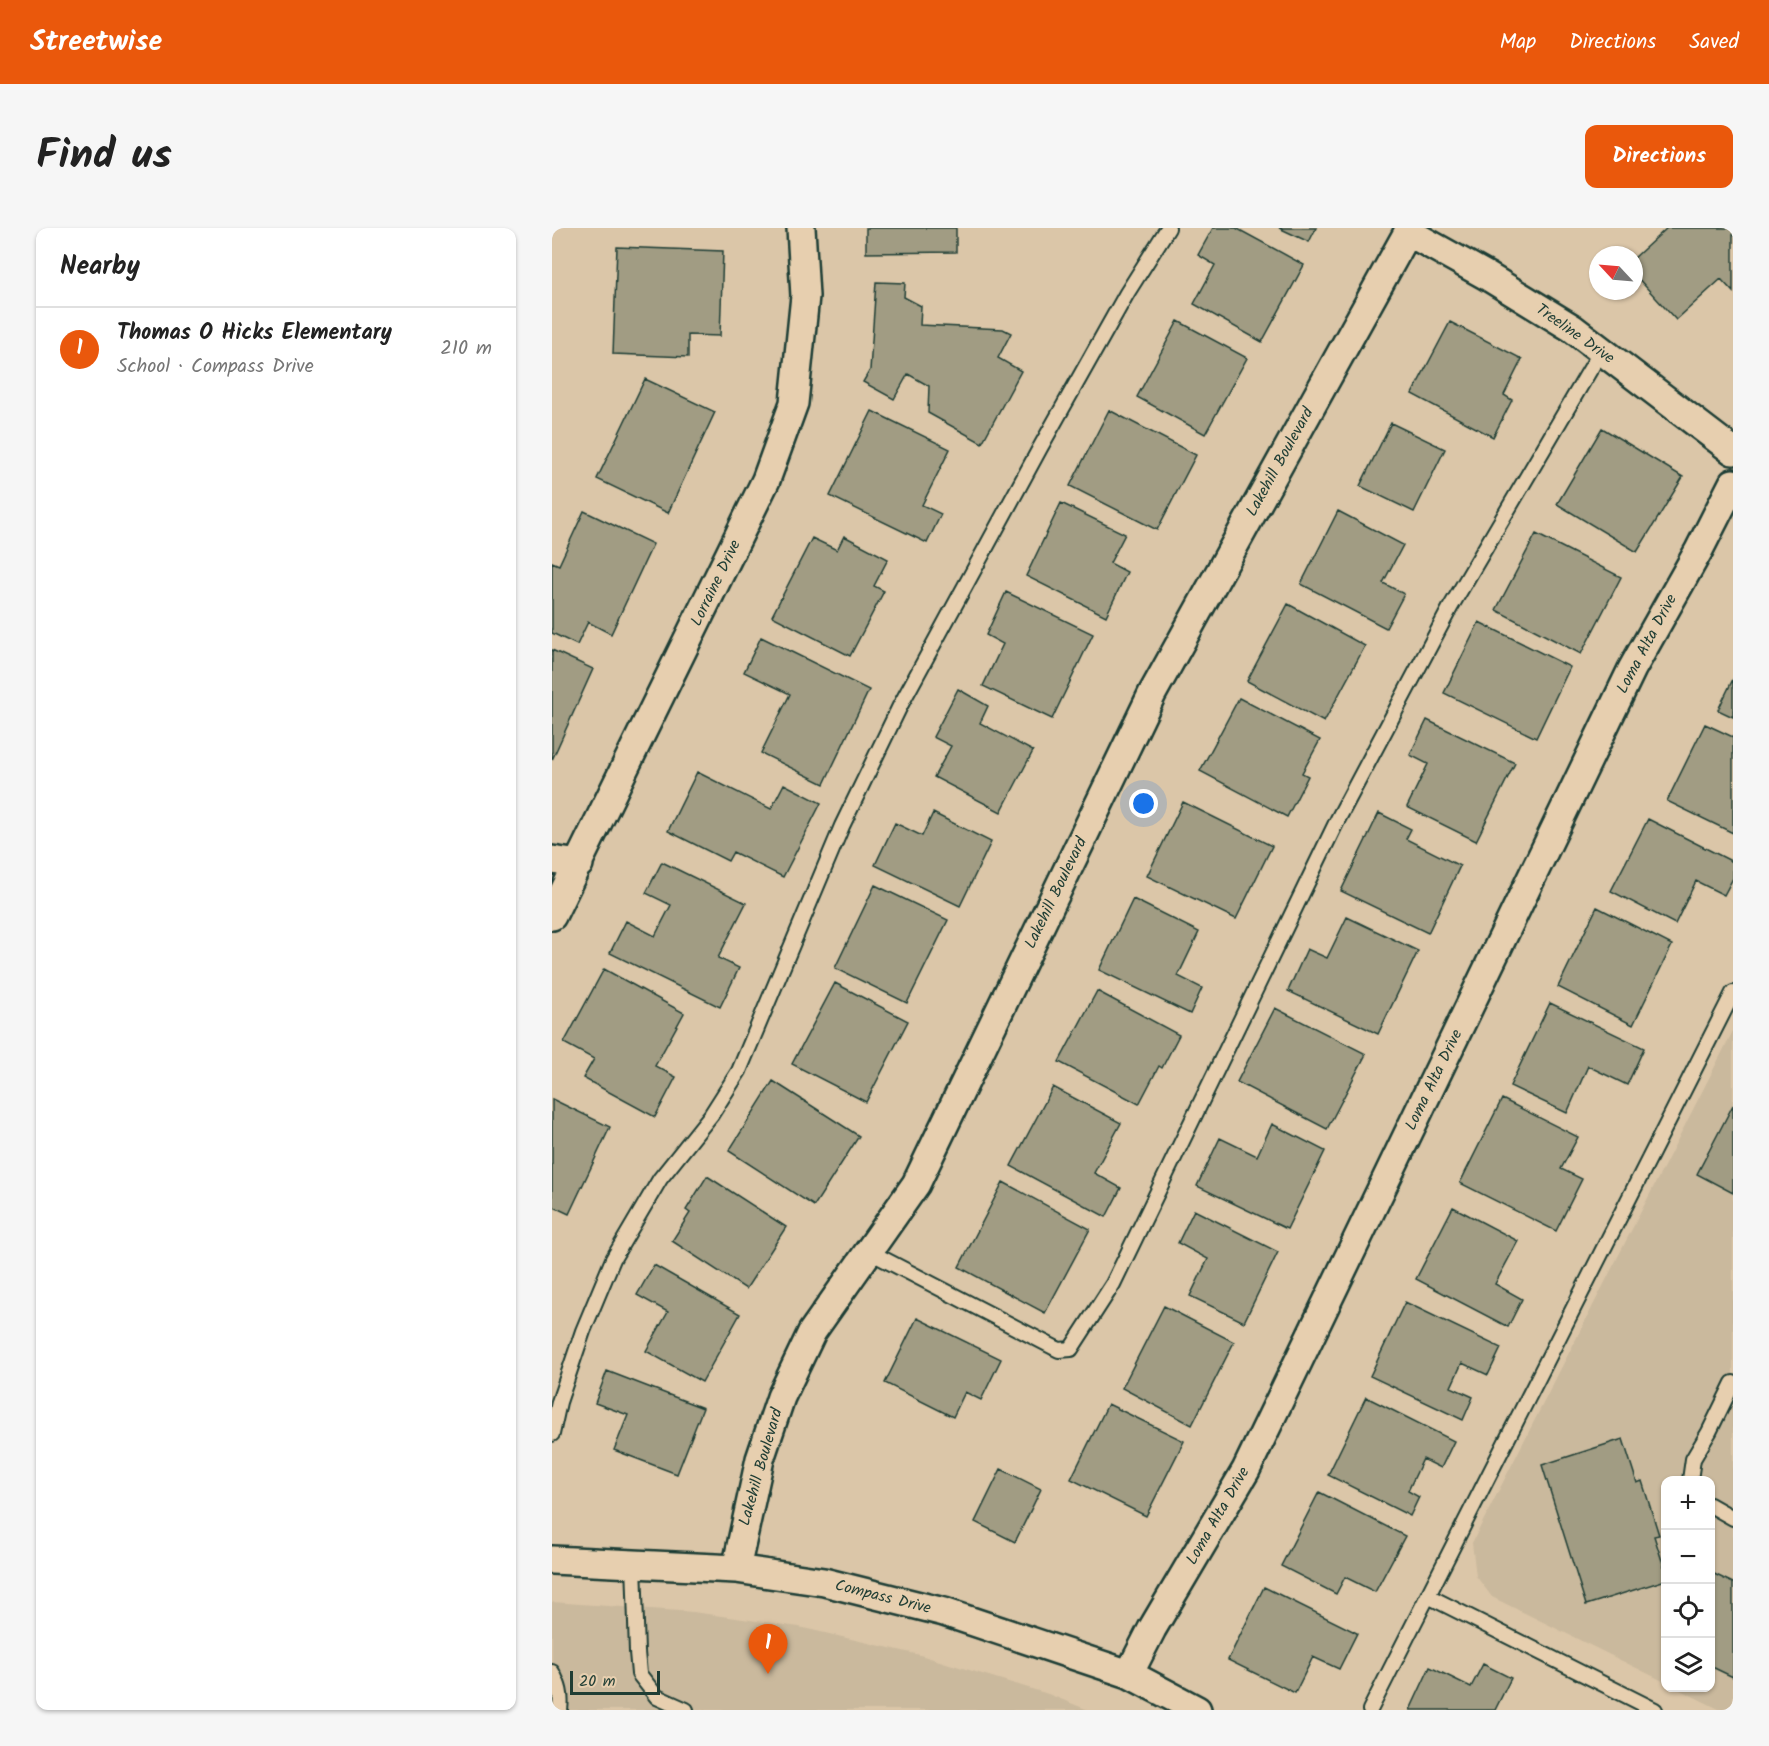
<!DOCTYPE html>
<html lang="en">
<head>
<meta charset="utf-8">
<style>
	:root { --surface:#fff; --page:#f6f6f6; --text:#222; --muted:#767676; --line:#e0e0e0; --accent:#ea580c }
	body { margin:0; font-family:Kalam,sans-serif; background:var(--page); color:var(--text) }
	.controls { position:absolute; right:18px; bottom:18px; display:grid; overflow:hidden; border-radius:12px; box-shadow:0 2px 4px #0004 }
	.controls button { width:54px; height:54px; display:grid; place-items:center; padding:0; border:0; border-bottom:2px solid var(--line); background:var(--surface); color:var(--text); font:30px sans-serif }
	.compass { position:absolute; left:1037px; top:18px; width:54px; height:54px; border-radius:50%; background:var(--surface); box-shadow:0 2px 4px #0004; rotate:296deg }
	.scale { position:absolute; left:18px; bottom:15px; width:90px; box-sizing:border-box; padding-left:6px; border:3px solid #1f3d34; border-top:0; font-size:16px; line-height:21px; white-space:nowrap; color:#1f3d34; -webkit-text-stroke:4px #e7cfaf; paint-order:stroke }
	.you { position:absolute; left:592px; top:576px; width:21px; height:21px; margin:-15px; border:4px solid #fff; border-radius:50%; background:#1a73e8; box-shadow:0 0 0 9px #1a73e833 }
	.badge { display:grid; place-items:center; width:39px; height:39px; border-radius:50%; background:var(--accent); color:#fff; font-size:20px; font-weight:700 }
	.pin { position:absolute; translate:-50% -50px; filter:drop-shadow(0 2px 3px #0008) }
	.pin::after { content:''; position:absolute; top:32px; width:21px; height:18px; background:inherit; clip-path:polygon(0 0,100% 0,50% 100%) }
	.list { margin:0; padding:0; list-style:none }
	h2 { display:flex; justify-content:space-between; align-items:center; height:78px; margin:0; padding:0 24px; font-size:26px }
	h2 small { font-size:20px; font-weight:400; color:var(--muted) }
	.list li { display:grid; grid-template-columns:39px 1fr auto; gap:18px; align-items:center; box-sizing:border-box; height:84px; padding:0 24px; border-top:2px solid var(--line) }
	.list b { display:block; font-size:22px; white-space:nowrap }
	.list p { margin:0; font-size:20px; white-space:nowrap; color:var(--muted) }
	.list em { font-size:20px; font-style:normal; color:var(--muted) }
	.icon { flex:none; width:33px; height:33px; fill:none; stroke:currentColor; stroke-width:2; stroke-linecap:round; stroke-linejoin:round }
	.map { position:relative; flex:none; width:1181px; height:1482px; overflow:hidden; border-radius:12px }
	header { display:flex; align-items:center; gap:36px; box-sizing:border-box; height:84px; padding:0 30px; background:var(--accent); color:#fff }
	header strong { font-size:28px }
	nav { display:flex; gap:33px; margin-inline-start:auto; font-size:21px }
	.intro { display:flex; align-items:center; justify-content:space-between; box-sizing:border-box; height:144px; padding:0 36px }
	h1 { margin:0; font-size:42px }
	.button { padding:15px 27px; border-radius:12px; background:var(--accent); color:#fff; font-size:21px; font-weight:700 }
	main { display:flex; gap:36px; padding:0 36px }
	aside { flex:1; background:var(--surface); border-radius:12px; box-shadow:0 2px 4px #0004 }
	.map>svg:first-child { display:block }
</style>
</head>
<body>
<header>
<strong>Streetwise</strong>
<nav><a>Map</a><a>Directions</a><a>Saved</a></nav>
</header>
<div class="intro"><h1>Find us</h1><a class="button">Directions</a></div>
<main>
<aside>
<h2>Nearby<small></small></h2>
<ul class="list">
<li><span class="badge">1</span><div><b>Thomas O Hicks Elementary</b><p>School · Compass Drive</p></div><em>210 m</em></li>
</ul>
</aside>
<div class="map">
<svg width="1181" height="1482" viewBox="0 0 1181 1482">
	<rect width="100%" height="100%" fill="#dbc6a8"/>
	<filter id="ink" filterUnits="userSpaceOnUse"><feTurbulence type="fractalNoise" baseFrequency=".0167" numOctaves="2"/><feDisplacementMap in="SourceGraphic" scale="12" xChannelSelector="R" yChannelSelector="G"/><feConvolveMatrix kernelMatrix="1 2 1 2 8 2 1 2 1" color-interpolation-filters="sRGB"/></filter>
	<g filter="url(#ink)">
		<!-- built -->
		<path fill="#cab99d" d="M1181,803V1482H1169L1124,1460H1158V1252H1114L1113,1454L940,1369L924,1348L920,1315Z
			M0,1374L141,1384L247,1399L368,1427L496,1466L536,1482H0Z"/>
		<!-- building -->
		<path fill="#a19c83" stroke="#1f3d34" stroke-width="1.5" d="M314,0H404V24L314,25Z
			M661,0H684L752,37L710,114L642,76L663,37L646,27Z
			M727,0H764L757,14Z
			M1115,0H1181V64L1169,51L1124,92L1082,46V30Z
			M65,19L171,23L168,108L136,107V129L61,126Z
			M324,54L353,55L352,69L369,78L368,97L451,101L459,105L446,130L469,143L430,215L376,185L377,158L356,146L342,171L311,154L318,142Z
			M626,93L695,130L653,206L585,169Z
			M898,94L970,131L952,167L960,172L941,209L860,166Z
			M93,151L163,184L116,285L45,251Z
			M557,182L644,227L605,302L518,258Z
			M320,183L398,221L370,277L389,286L375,315L278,268Z
			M839,195L893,221L862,284L808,258Z
			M1050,200L1131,249L1085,324L1005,276Z
			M509,275L573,306L558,335L575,344L554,388L474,348Z
			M32,283L101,316L59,406L36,394L25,417L0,405V334L7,337Z
			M786,283L851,317L831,355L852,366L834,400L749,356Z
			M984,306L1069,349L1029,426L944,382Z
			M292,308L336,331L322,358L332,363L298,428L220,388L260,310L285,322Z
			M454,364L541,406L500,491L431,458L451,416L434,407Z
			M736,376L813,418L772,494L695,453Z
			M927,394L1018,439L984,510L892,465Z
			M209,409L317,462L272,556L209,525L238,466L192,444Z
			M0,422L41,441L0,532Z
			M1181,451V489L1166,482Z
			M406,461L436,478L428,495L481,523L449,584L382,549L399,518L381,509Z
			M687,470L768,512L750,545L756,548L735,589L648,543Z
			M875,492L963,535L924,613L855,579L876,536L858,527Z
			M1153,496L1181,509V605L1115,573Z
			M145,544L219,581L232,556L269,575L231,649L181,624L176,633L116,603Z
			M631,574L720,618L684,691L595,648Z
			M381,585L439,614L408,678L323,637L343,595L370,608Z
			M827,585L859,601L854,611L908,638L876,705L789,663Z
			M1096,591L1181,634V650L1172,667L1144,653L1123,696L1059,663Z
			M110,634L194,675L166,730L187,740L168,779L58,725L74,693L103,708L119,677L94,665Z
			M323,657L396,692L355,775L283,740Z
			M581,671L647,704L626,748L650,760L638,786L547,742Z
			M1045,679L1120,717L1081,797L1006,759Z
			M795,689L866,723L826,806L736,763L755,721L775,730Z
			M52,741L132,785L103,838L124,849L103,889L31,850L42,831L12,815Z
			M283,755L356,793L314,874L240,836Z
			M545,763L627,807L610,840L607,838L587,876L507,834Z
			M998,775L1092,820L1075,857L1036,838L1015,885L958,858Z
			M723,780L814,826L775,901L685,854Z
			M221,853L307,908L262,978L177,923Z
			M501,859L569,895L542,945L569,960L554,989L459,938Z
			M0,871L58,899L17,986L0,978Z
			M950,871L1026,909L1009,941L1030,951L1004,1003L908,955Z
			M1181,877V965L1145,946Z
			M720,896L773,923L735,1001L645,958L668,910L705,928Z
			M155,948L234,999L194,1061L120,1013L138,985L134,982Z
			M451,954L538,1001L493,1085L407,1039Z
			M901,979L966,1013L943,1056L970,1071L956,1099L864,1051Z
			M642,982L726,1024L692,1094L638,1068L656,1031L626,1015Z
			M102,1037L188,1086L150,1154L94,1123L116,1084L85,1067Z
			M853,1074L949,1120L936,1147L910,1135L899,1159L921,1169L911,1192L818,1148Z
			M612,1078L682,1114L640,1197L570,1160Z
			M365,1090L449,1131L429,1172L413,1164L401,1189L333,1155Z
			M55,1143L151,1180L125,1246L62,1222L76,1187L43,1175Z
			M814,1169L902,1213L889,1240L871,1231L856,1263L867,1269L858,1288L776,1247Z
			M556,1176L632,1213L594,1288L519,1251Z
			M1071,1211L1085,1255L1090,1253L1107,1307L1102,1308L1114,1345V1352L1034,1377L990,1237Z
			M449,1241L489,1261L463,1314L423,1294Z
			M767,1264L853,1308L823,1364L793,1349L784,1366L729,1338Z
			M1158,1344L1181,1355V1449L1158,1438Z
			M712,1359L805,1405L787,1441L761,1429L743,1465L676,1432Z
			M931,1436L959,1450L943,1482H858L878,1439L919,1459Z"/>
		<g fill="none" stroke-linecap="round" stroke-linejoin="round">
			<defs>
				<path id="lane" d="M316,1023L507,1122L519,1121L561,1056L786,591L898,380L1049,123
					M0,1206L7,1174L31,1103L61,1031L108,951L159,887L187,843L290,598L348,478L488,220L575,65L616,0
					M1138,1252L1141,1231L1157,1204L1181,1155
					M1158,1277L1181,1290
					M82,1336L85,1424L87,1446L105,1469L134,1482
					M876,1368L1103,1482
					M0,1444C7,1457 10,1467 8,1482
					M818,1482L1181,765"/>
				<path id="street" d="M856,4L935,48L1020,100L1181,223
					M0,632L27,636
					M0,688L214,252L242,175L253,68L249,0
					M0,1332L184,1341L272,1354L392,1384L577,1446L645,1482
					M184,1341L208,1231L229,1169L260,1104L364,956L600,466L856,4V0
					M577,1446L600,1401L694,1242L1080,441L1147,322L1181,255"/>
			</defs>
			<!-- lane casing -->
			<use href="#lane" stroke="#1f3d34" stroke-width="18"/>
			<!-- street casing -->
			<use href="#street" stroke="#1f3d34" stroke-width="32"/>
			<!-- lane -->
			<use href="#lane" stroke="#e7cfaf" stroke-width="14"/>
			<!-- street -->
			<use href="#street" stroke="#e7cfaf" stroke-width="27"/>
		</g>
	</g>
	<g text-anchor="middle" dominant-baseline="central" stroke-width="4.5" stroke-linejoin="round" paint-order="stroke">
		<!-- street labels -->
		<g font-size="16" fill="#1f3d34" stroke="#e7cfaf">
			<text transform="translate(1023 106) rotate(35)">Treeline Drive</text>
			<text transform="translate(728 234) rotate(-61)">Lakehill Boulevard</text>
			<text transform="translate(164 355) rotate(-64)">Lorraine Drive</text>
			<text transform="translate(1095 416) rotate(-62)">Loma Alta Drive</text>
			<text transform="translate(504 665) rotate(-64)">Lakehill Boulevard</text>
			<text transform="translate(882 852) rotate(-64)">Loma Alta Drive</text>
			<text transform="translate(209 1239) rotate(-74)">Lakehill Boulevard</text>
			<text transform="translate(666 1288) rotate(-60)">Loma Alta Drive</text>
			<text transform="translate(331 1369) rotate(14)">Compass Drive</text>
		</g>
	</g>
</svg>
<div class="controls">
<button>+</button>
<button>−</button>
<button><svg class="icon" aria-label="locate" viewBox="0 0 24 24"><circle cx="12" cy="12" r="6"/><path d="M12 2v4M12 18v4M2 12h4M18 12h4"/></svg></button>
<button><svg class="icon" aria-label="layers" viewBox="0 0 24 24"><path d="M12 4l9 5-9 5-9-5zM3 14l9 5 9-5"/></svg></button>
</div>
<svg class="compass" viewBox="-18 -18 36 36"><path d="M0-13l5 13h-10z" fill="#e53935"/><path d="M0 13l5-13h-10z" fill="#767676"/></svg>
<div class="scale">20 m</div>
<div class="you"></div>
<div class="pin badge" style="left:216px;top:1446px">1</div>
</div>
</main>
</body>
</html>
